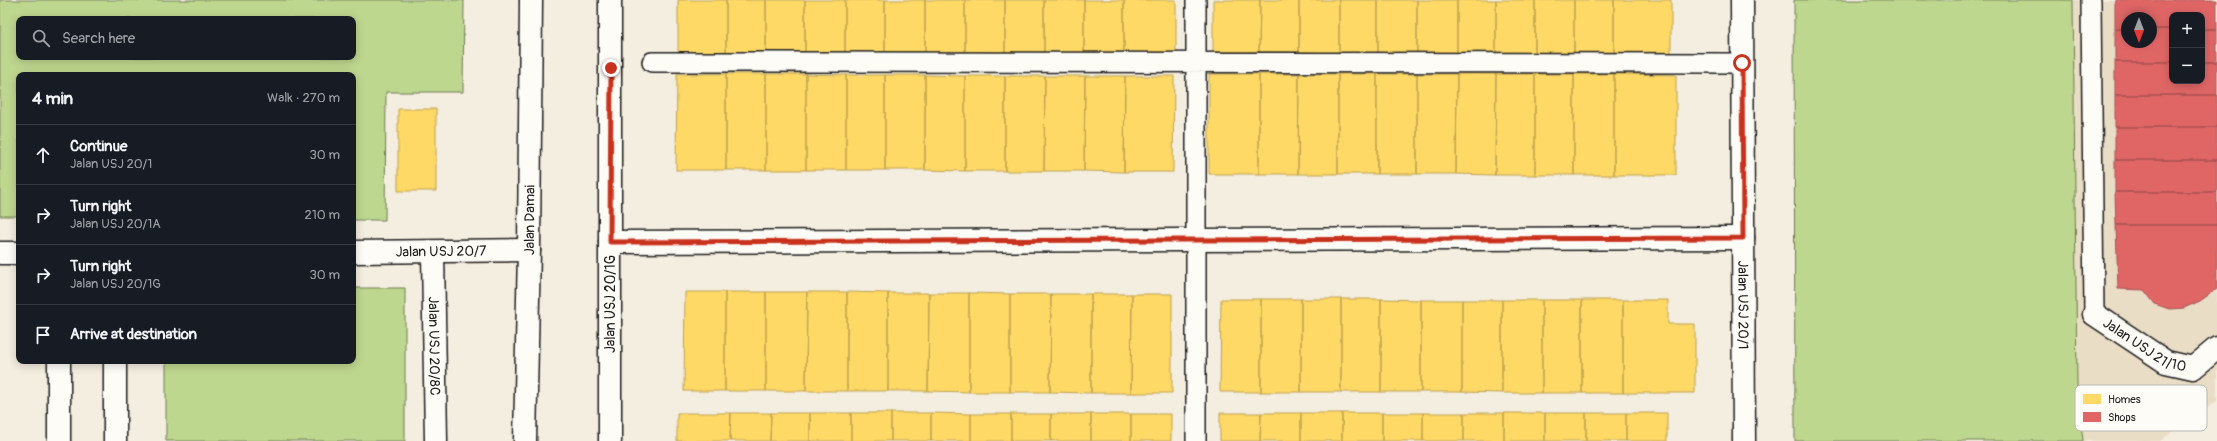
<!DOCTYPE html>
<html lang="en">
<head>
<meta charset="utf-8">
<style>
	:root { --surface:#171b24; --page:#20242c; --text:#f1f3f6; --muted:#9ea1a6; --line:#363941 }
	body { margin:0; font-family:Pangolin,sans-serif; background:var(--page); color:var(--text) }
	.controls { position:absolute; right:12px; top:12px; display:grid; overflow:hidden; border-radius:8px; box-shadow:0 2px 10px #0003 }
	.controls button { width:36px; height:36px; display:grid; place-items:center; padding:0; border:0; border-bottom:1px solid var(--line); background:var(--surface); color:var(--text); font:20px sans-serif }
	.compass { position:absolute; left:2121px; top:12px; width:36px; height:36px; border-radius:50%; background:var(--surface); box-shadow:0 2px 10px #0003; rotate:180deg }
	.stop { position:absolute; width:12px; height:12px; margin:-9px; border:3px solid #c8321e; border-radius:50%; background:#fff }
	.stop.end { background:#c8321e; border-color:#fff; box-shadow:0 1px 4px #0008 }
	.list { margin:0; padding:0; list-style:none }
	h2 { display:flex; justify-content:space-between; align-items:center; height:52px; margin:0; padding:0 16px; font-size:17px }
	h2 small { font-size:13px; font-weight:400; color:var(--muted) }
	.list li { display:grid; grid-template-columns:26px 1fr auto; gap:12px; align-items:center; box-sizing:border-box; height:60px; padding:0 16px; border-top:1px solid var(--line) }
	.list b { display:block; font-size:15px; white-space:nowrap }
	.list p { margin:0; font-size:13px; white-space:nowrap; color:var(--muted) }
	.list em { font-size:13px; font-style:normal; color:var(--muted) }
	.icon { flex:none; width:22px; height:22px; fill:none; stroke:currentColor; stroke-width:2; stroke-linecap:round; stroke-linejoin:round }
	.map { position:relative; flex:none; width:2217px; height:441px; overflow:hidden }
	.search { position:absolute; background:var(--surface); box-shadow:0 2px 10px #0003; left:16px; top:16px; width:340px; height:44px; display:flex; align-items:center; gap:10px; box-sizing:border-box; padding:0 14px; border-radius:8px; color:var(--muted); font-size:15px }
	.panel { position:absolute; background:var(--surface); box-shadow:0 2px 10px #0003; left:16px; top:72px; width:340px; height:292px; border-radius:8px }
	.map>svg:first-child { display:block }
</style>
</head>
<body>
<div class="map">
<svg width="2217" height="441" viewBox="0 0 2217 441">
	<rect width="100%" height="100%" fill="#f4eee0"/>
	<filter id="ink" filterUnits="userSpaceOnUse"><feTurbulence type="fractalNoise" baseFrequency=".025" numOctaves="2"/><feDisplacementMap in="SourceGraphic" scale="8" xChannelSelector="R" yChannelSelector="G"/><feConvolveMatrix kernelMatrix="1 2 1 2 8 2 1 2 1" color-interpolation-filters="sRGB"/></filter>
	<g filter="url(#ink)">
		<!-- built -->
		<path fill="#e9ddc5" fill-rule="evenodd" d="M2073,0H2217V401L2160,441H2083L2077,384ZM2172,15H2202V81H2172ZM2127,18H2151V42H2127Z"/>
		<!-- green -->
		<path fill="#bed78e" stroke="#6d7a55" fill-rule="evenodd" d="M0,0H464L463,92H386L385,220H353V75H19V216H0ZM19,19H353V57H19Z
			M1794,0H2073L2077,384L2083,441H1795Z
			M353,288H405V441H166V361H353Z"/>
		<!-- homes -->
		<path fill="#ffd966" stroke="#bba050" d="M678,0H726V54H678Z
			M726,0H766V54H726Z
			M766,0H805V54H766Z
			M805,0H845V55L805,54Z
			M845,0H885V55H845Z
			M885,0H925V55H885Z
			M925,0H965V55H925Z
			M965,0H1005V55H965Z
			M1005,0H1044V55H1005Z
			M1044,0H1084V55H1044Z
			M1084,0H1124V55H1084Z
			M1124,0H1176V56L1124,55Z
			M1213,0H1260L1259,52H1213Z
			M1260,0H1299V52H1259Z
			M1299,0H1339V53L1299,52Z
			M1339,0H1378V53H1339Z
			M1378,0H1417V53H1378Z
			M1417,0H1457V53H1417Z
			M1457,0H1496V53H1457Z
			M1496,0H1535V53H1496Z
			M1535,0H1574V53H1535Z
			M1574,0H1614V53H1574Z
			M1614,0H1671V53H1614Z
			M677,74H726V170H676Z
			M726,74H766V170H726Z
			M766,74H806V170H766Z
			M806,74L846,75V170H806Z
			M1209,74H1259V174H1209Z
			M1259,74H1299L1298,174H1259Z
			M1299,74H1338V174H1298Z
			M1338,74H1377V174H1338Z
			M1377,74H1417V174H1377Z
			M1417,74H1457L1456,174H1417Z
			M1457,74H1496L1495,175L1456,174Z
			M1496,74H1535V175H1495Z
			M1535,74H1574V175H1535Z
			M1574,74H1614V175H1574Z
			M1614,74L1676,75V175H1614Z
			M846,75H885V170H846Z
			M885,75H925V170H885Z
			M925,75L965,76V171L925,170Z
			M965,76H1005V171H965Z
			M1005,76H1045L1044,171H1005Z
			M1045,76H1085L1084,171H1044Z
			M1085,76H1125L1124,172L1084,171Z
			M1125,76H1174L1173,172H1124Z
			M398,109H436V191H398Z
			M685,292H725V391H684Z
			M725,292H766V391H725Z
			M766,292H807L806,391H766Z
			M807,292H847V391H806Z
			M847,292L888,293V391H847Z
			M888,293H929L928,391H888Z
			M929,293H969V392L928,391Z
			M969,293L1010,294V392H969Z
			M1010,294H1051L1050,392H1010Z
			M1051,294H1091V393L1050,392Z
			M1091,294H1132L1131,393H1091Z
			M1132,294H1172V393H1131Z
			M1221,299H1261V392H1220Z
			M1261,299H1301V392H1261Z
			M1301,299H1341V392H1301Z
			M1341,299H1381V392H1341Z
			M1381,299L1421,300V392H1381Z
			M1421,300H1462V392H1421Z
			M1462,300H1502V393L1462,392Z
			M1502,300H1542V393H1502Z
			M1542,300H1582V393H1542Z
			M1582,300H1623V393H1582Z
			M1623,300H1668V324H1695V393H1623Z
			M677,413H731L730,441H677Z
			M731,413H771L770,441H730Z
			M771,413H810V441H770Z
			M810,413H851V441H810Z
			M851,413H891V441H851Z
			M891,413H931V441H891Z
			M931,413L971,414V441H931Z
			M1220,413H1261L1260,441H1220Z
			M1261,413H1301V441H1260Z
			M1301,413H1342V441H1301Z
			M1342,413H1382V441H1342Z
			M1382,413H1423V441H1382Z
			M1423,413H1464V441H1423Z
			M1464,413H1504V441H1464Z
			M1504,413H1545V441H1504Z
			M1545,413H1586V441H1545Z
			M1586,413H1626V441H1586Z
			M1626,413H1667V441H1626Z
			M971,414H1011V441H971Z
			M1011,414H1051V441H1011Z
			M1051,414H1091V441H1051Z
			M1091,414H1131V441H1091Z
			M1131,414H1171V441H1131Z"/>
		<!-- shops -->
		<path fill="#e06666" stroke="#a55050" d="M2115,0H2217V29H2202V15H2172V29H2151V18H2127V29H2115Z
			M2115,29H2127V42H2151V29H2172V62H2115Z
			M2202,29H2217V62H2202Z
			M2115,62H2172V81H2202V62H2217V95H2115Z
			M2115,95H2217V127H2115Z
			M2115,127H2217V160H2115Z
			M2115,160H2217V192H2115Z
			M2115,192H2217V225H2116Z
			M2116,225H2217V289L2200,301L2184,308L2169,309L2155,304L2144,290L2118,289Z"/>
		<g fill="none" stroke-linecap="round" stroke-linejoin="round">
			<defs>
				<path id="lane" d="M1196,0V441
					M2091,0L2094,314
					M652,62L1742,63"/>
				<g id="street">
					<path d="M610,0V441"/>
					<path id="s1" d="M1742,0L1744,441"/>
					<path d="M610,242L1743,238"/>
					<path id="s2" d="M353,252L529,250"/>
					<path id="s3" d="M433,252L436,441"/>
					<path d="M0,253H19"/>
					<path id="s4" d="M2094,314L2166,362L2193,368L2217,348"/>
					<path d="M59,361V441"/>
					<path d="M115,441V361"/>
				</g>
				<g id="secondary">
					<path id="s5" d="M525,441L529,250L531,0"/>
				</g>
			</defs>
			<!-- lane casing -->
			<use href="#lane" stroke="#1c1c1c" stroke-width="22"/>
			<!-- street casing -->
			<use href="#street" stroke="#1c1c1c" stroke-width="25"/>
			<!-- secondary casing -->
			<use href="#secondary" stroke="#1c1c1c" stroke-width="25"/>
			<!-- lane -->
			<use href="#lane" stroke="#fdfcf7" stroke-width="19"/>
			<!-- street -->
			<use href="#street" stroke="#fdfcf7" stroke-width="22"/>
			<!-- secondary -->
			<use href="#secondary" stroke="#fdfcf7" stroke-width="22"/>
		</g>
	</g>
	<g fill="none" stroke-linecap="round" stroke-linejoin="round" filter="url(#ink)">
		<!-- route -->
		<path stroke="#c8321e" stroke-width="5" d="M611,68L610,242L1743,238L1742,63"/>
	</g>
	<g text-anchor="middle" dominant-baseline="central" stroke-width="4" stroke-linejoin="round" paint-order="stroke">
		<!-- street labels -->
		<g font-size="14" fill="#1c1c1c" stroke="#fdfcf7">
			<text stroke="none"><textPath href="#s5" startOffset="221">Jalan Damai</textPath></text>
			<text stroke="none"><textPath href="#s2" startOffset="88">Jalan USJ 20/7</textPath></text>
			<text transform="translate(610 304) rotate(-90)">Jalan USJ 20/1G</text>
			<text stroke="none"><textPath href="#s1" startOffset="305">Jalan USJ 20/1</textPath></text>
			<text stroke="none"><textPath href="#s4" startOffset="60">Jalan USJ 21/10</textPath></text>
			<text stroke="none"><textPath href="#s3" startOffset="94">Jalan USJ 20/8C</textPath></text>
		</g>
	</g>
	<!-- legend -->
	<rect x="2075" y="385" width="132" height="46" rx="6" fill="#fdfcf7" stroke="#bab9b5" stroke-width="1"/>
	<rect x="2083" y="394" width="18" height="10" fill="#ffd966"/>
	<rect x="2083" y="412" width="18" height="10" fill="#e06666"/>
	<g font-size="11" fill="#1c1c1c">
		<text x="2108" y="403">Homes</text>
		<text x="2108" y="421">Shops</text>
	</g>
</svg>
<div class="controls">
<button>+</button>
<button>−</button>
</div>
<svg class="compass" viewBox="-18 -18 36 36"><path d="M0-13l5 13h-10z" fill="#e53935"/><path d="M0 13l5-13h-10z" fill="#9ea1a6"/></svg>
<div class="stop" style="left:1742px;top:63px"></div>
<div class="stop end" style="left:611px;top:68px"></div>
<div class="search"><svg class="icon" aria-label="search" viewBox="0 0 24 24"><circle cx="10" cy="10" r="6"/><path d="M15 15l6 6"/></svg>Search here</div>
<section class="panel">
<h2>4 min<small>Walk · 270 m</small></h2>
<ul class="list">
<li><svg class="icon" aria-label="ahead" viewBox="0 0 24 24"><path d="M12 20V5M6 11l6-6 6 6"/></svg><div><b>Continue</b><p>Jalan USJ 20/1</p></div><em>30 m</em></li>
<li><svg class="icon" aria-label="right" viewBox="0 0 24 24"><path d="M7 20v-9h11M14 6l5 5-5 5"/></svg><div><b>Turn right</b><p>Jalan USJ 20/1A</p></div><em>210 m</em></li>
<li><svg class="icon" aria-label="right" viewBox="0 0 24 24"><path d="M7 20v-9h11M14 6l5 5-5 5"/></svg><div><b>Turn right</b><p>Jalan USJ 20/1G</p></div><em>30 m</em></li>
<li><svg class="icon" aria-label="arrive" viewBox="0 0 24 24"><path d="M6 21V4h12l-3 4 3 4H6"/></svg><div><b>Arrive at destination</b></div></li>
</ul>
</section>
</div>
</body>
</html>
